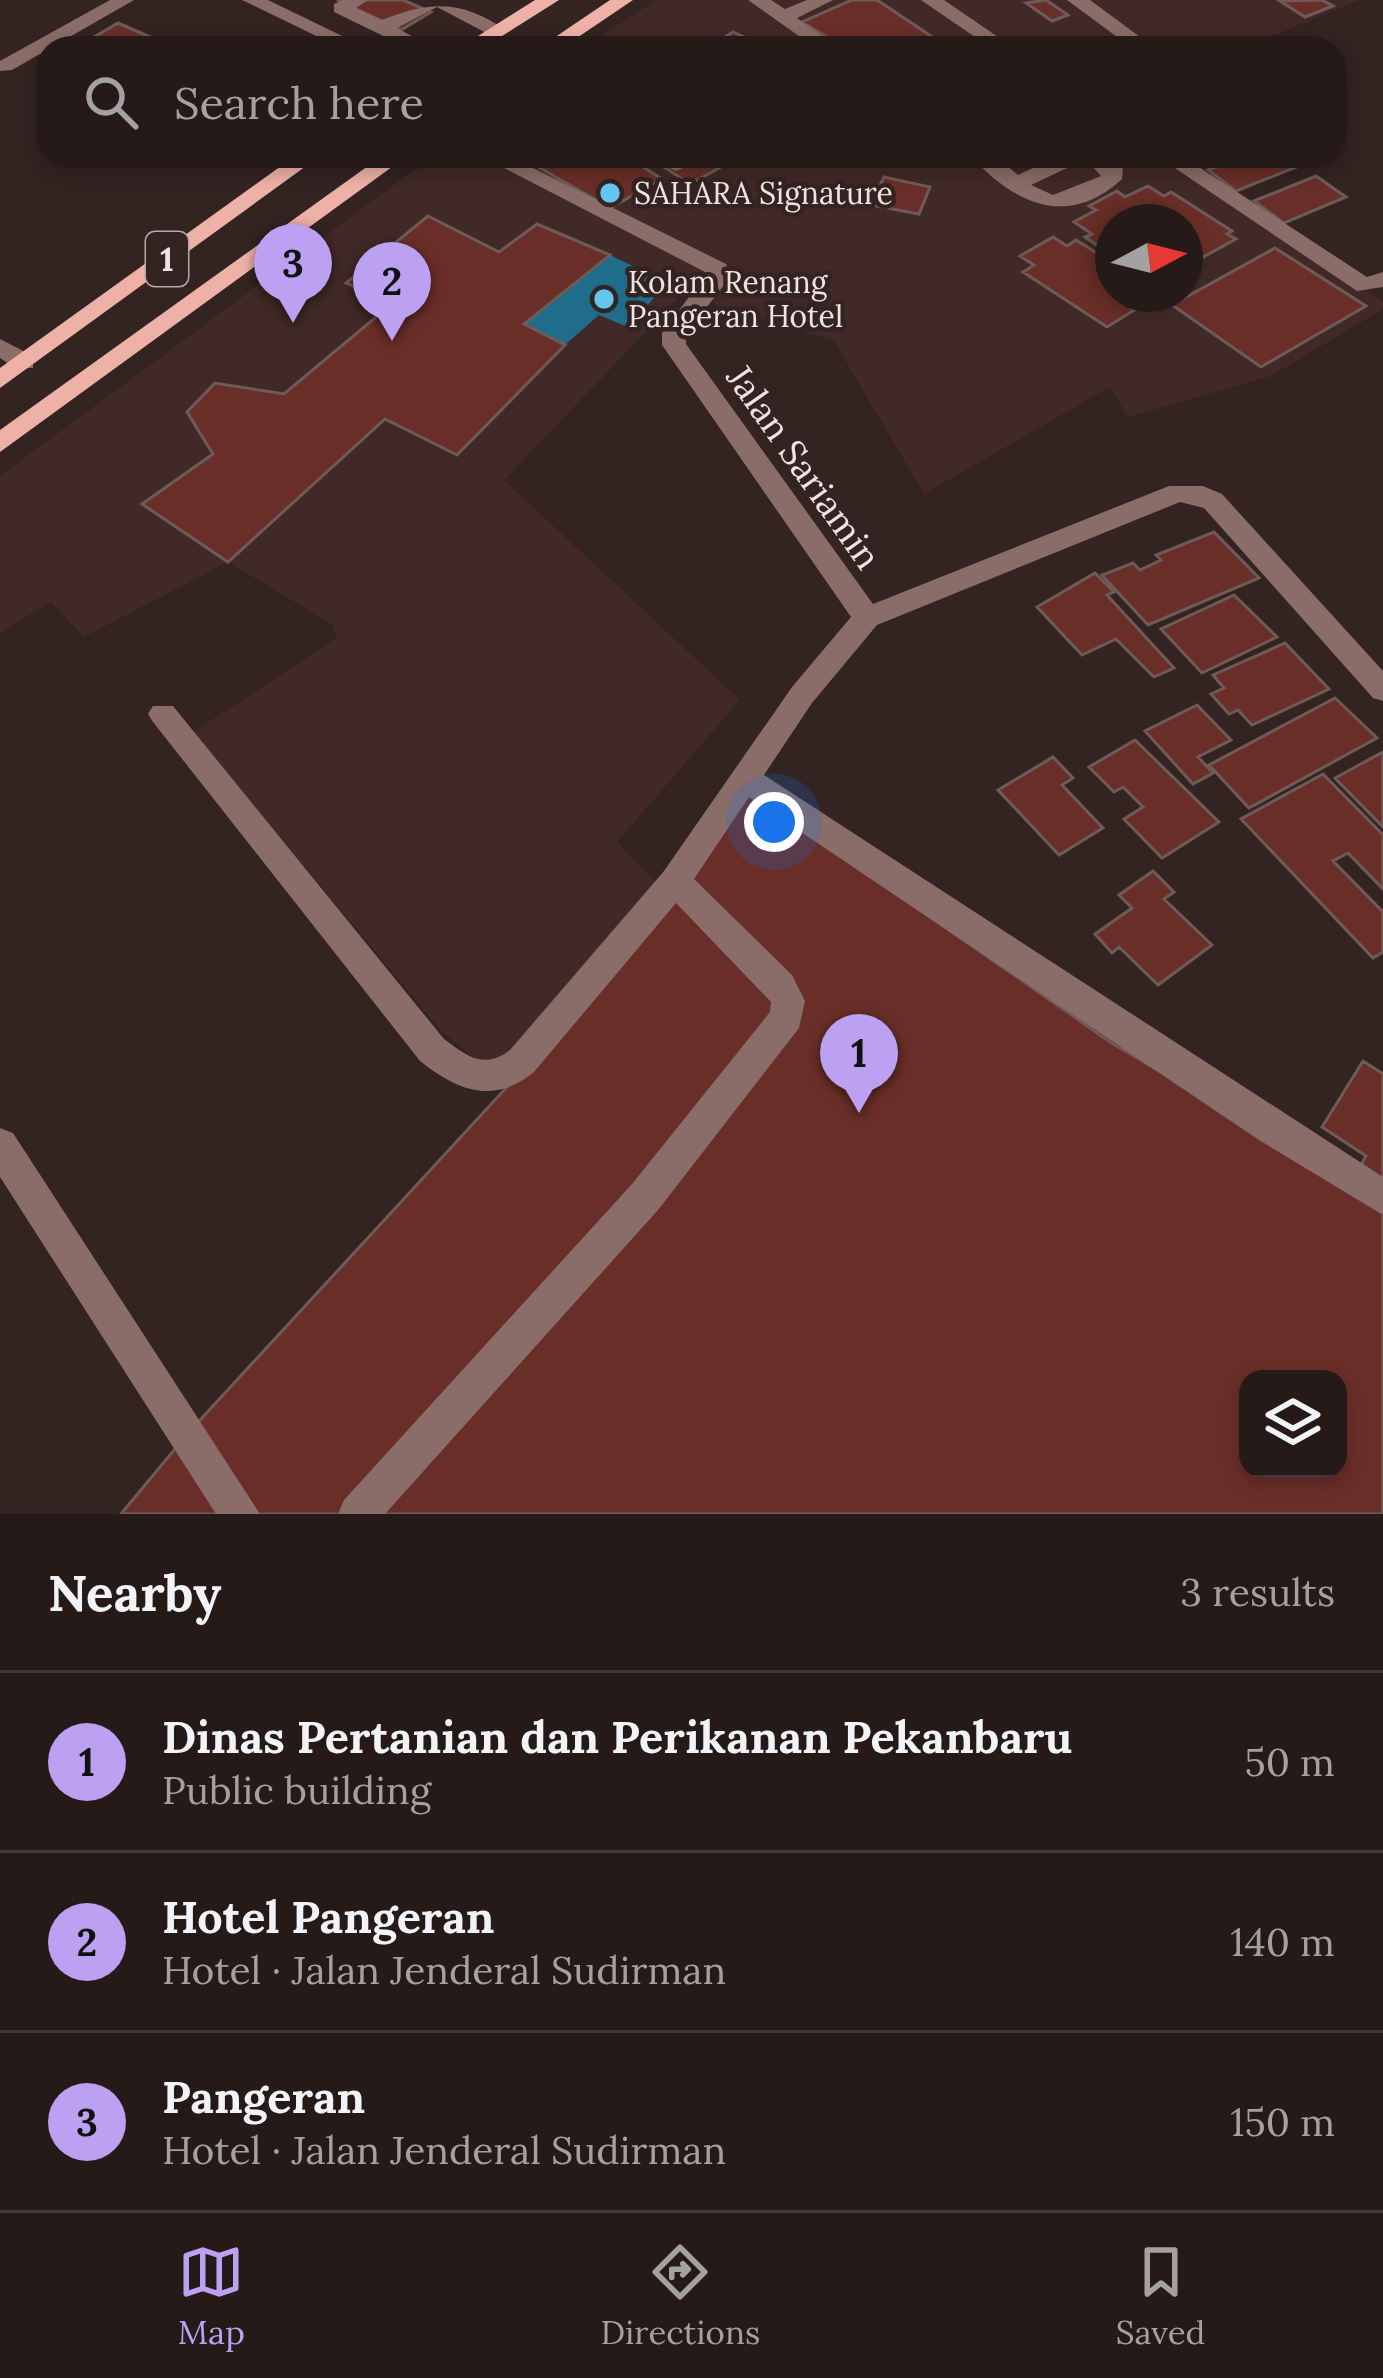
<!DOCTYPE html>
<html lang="en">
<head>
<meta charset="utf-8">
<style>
	:root { --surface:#261a19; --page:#322726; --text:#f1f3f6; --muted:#a4a1a2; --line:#423838; --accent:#bca0f2 }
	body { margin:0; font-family:Lora,serif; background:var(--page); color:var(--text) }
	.controls { position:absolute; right:36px; bottom:36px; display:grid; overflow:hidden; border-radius:24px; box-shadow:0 6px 18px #0003 }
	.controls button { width:108px; height:108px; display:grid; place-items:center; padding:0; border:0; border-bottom:3px solid var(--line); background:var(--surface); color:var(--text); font:60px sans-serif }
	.compass { position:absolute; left:1095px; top:204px; width:108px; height:108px; border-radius:50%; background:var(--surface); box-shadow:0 6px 18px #0003; rotate:83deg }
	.you { position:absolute; left:774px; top:822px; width:42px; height:42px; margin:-30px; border:9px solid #fff; border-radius:50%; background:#1a73e8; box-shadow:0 0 0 18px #1a73e833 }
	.badge { display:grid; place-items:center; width:78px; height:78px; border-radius:50%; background:var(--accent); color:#111; font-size:39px; font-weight:700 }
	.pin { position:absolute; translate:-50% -99px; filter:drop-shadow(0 3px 6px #0008) }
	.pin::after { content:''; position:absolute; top:63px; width:42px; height:36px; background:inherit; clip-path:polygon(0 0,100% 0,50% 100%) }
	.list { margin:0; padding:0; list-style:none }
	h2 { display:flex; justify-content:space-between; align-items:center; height:156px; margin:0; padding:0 48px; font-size:51px }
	h2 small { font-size:39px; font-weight:400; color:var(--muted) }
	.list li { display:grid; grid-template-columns:78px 1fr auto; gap:36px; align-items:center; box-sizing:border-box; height:180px; padding:0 48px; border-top:3px solid var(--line) }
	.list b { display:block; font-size:45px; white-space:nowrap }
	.list p { margin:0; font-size:39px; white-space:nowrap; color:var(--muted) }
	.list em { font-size:39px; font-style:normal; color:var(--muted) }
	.icon { flex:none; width:66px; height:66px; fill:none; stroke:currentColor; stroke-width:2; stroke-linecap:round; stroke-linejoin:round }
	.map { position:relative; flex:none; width:1383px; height:1514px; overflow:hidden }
	.search { position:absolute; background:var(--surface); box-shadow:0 6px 18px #0003; left:36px; right:36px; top:36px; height:132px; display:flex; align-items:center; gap:30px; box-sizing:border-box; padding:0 42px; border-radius:36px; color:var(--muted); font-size:45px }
	.sheet { height:696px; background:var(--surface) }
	nav { display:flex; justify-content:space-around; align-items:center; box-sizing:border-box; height:168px; border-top:3px solid var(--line); background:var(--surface); font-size:33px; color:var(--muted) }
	nav a { display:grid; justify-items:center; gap:6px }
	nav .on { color:var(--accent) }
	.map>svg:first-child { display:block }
</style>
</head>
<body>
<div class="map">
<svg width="1383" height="1514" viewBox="0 0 1383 1514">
	<rect width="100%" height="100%" fill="#332321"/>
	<!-- built -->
	<path fill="#402926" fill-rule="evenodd" d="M656,0H1360L1242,48H583Z
		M433,156H1157L1383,301V309L1271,376L1128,417L1110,387L924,494L834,341L717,305L694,282L504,480L740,700L617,842L662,888L517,1057L484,1065L443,1033L193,732L337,638L333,625L228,562L84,637L51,602L0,633V476ZM1113,222H1185V294H1113Z"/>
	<!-- water -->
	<path fill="#1f6d8b" d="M610,255L666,282L630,328L599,315L565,345L524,324Z"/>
	<!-- building -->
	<path fill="#692e27" stroke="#6e5b58" stroke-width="3" fill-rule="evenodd" d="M337,0H403L431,12L401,30Z
		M852,0H877L949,48H845L802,22Z
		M1046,0L1068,15L1052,21L1026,3Z
		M1322,0L1333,6L1305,17L1280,1Z
		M118,23L148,36L128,48L79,46Z
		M733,32L769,48H708Z
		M533,156H626L662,179L610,208L526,160Z
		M647,156H741L690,184Z
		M1244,156H1286L1299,166L1236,191L1208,170Z
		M1316,176L1346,197L1284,223L1254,201Z
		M884,177L930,187L919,214L871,205Z
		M1148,186L1164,196L1171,192L1232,231L1227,234L1236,239L1185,267V222H1113V256L1085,237L1092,234L1074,222L1096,210L1089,206L1117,191L1125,197Z
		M428,216L499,252L537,224L610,255L524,324L565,345L457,455L385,419L228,562L142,504L213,454L187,412L215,383L284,394L393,303L346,283Z
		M1053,237L1067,246L1076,240L1113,263V294H1160L1107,327L1023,272L1034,265L1020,256Z
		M1275,248L1366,306L1261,367L1172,305Z
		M1214,532L1259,578L1148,625L1102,575L1133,563L1140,570L1161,560L1156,555Z
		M1095,573L1114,592L1107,595L1174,668L1154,677L1116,639L1082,655L1037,607Z
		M1234,595L1277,637L1202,673L1161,629Z
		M1285,643L1329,689L1252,725L1238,710L1229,714L1211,694L1224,688L1213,675Z
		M1335,698L1377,738L1249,808L1209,765Z
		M1197,705L1231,740L1198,757L1213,773L1193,784L1145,731Z
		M1135,740L1219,822L1162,858L1124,819L1143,807L1123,787L1114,792L1089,767Z
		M1383,752V827L1335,778Z
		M1053,757L1073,778L1062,785L1103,828L1059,855L998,790Z
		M1323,774L1383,835V889L1348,853L1333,861L1383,912V952L1373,958L1241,819Z
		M741,785L1113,1044L1383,1201V1514H121L189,1432L529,1063ZM1248,1379H1338V1469H1248Z
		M1153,871L1174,892L1164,899L1212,945L1158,985L1119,947L1112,953L1095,934L1132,908L1119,895Z
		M1363,1061L1383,1074V1191L1356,1173L1366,1156L1322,1127Z"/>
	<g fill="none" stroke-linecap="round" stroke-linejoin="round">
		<!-- minor -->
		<path fill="#8a6c68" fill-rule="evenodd" d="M110,0H134L12,70L0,71V61Z
			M242,0H268L367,48H341Z
			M343,0H368L356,8L382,20C431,0 463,0 507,31L490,35L437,7L397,28L434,48H408L334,12V4Z
			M748,0H771L785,9L807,0H833L797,18L839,48H816Z
			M921,0H944L1014,48H991Z
			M1067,0H1090L1155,48H1132Z
			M481,156H509L726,264L731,276L686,334V344L873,604L1169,486H1203L1222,494L1383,671V701L1373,698L1204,508L1180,502L877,625L812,703L764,775L1383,1177V1215L1259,1140L749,797L694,879L792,975L805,1001L799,1028L658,1210L385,1514H338L344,1500L632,1184L770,1012L771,1002L676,903L534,1072C493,1105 458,1091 420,1061L153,722L148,714L153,706H173L444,1039C467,1056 484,1070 510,1050L664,871L792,687L851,617L662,345V333L707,273Z
			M644,156H710L676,171Z
			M971,156H995L1018,175L1059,156H1108L1123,169L1122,179C1068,229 1014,204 971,156ZM1086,159L1101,176L1053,195L1031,185Z
			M1157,156H1182L1367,277L1383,272V287L1357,291Z
			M0,339L33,356V368H15L0,358Z
			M0,1128L13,1133L260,1514H216L0,1177Z"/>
		<!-- major -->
		<path fill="#eeb1a7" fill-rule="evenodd" d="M535,0H559L483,48H459Z
			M610,0H633L562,48H539Z
			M295,156H320L0,388V368Z
			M382,156H407L0,452V430Z"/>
	</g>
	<!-- markers -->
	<g fill="#64c5ee" stroke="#332321" stroke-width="4.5">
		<circle cx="610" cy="193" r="12"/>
		<circle cx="604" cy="299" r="12"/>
	</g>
	<g text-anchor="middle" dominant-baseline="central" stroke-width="9" stroke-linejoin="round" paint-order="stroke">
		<!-- far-poi labels -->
		<g font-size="30" fill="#efe4e2" stroke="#332321" text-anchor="start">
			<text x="634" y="193">SAHARA Signature</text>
			<text x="628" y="282">Kolam Renang<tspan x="628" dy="34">Pangeran Hotel</tspan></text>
		</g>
		<!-- shield labels -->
		<rect fill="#332321" stroke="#b7aaa8" stroke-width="3" x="146" y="232" width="42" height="54" rx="9"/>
		<g font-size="33" font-weight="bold" fill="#efe4e2">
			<text x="167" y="259">1</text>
		</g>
		<!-- street labels -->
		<g font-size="36" fill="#efe4e2" stroke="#332321">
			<text transform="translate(804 467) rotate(55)">Jalan Sariamin</text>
		</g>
	</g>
</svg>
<div class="controls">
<button><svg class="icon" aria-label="layers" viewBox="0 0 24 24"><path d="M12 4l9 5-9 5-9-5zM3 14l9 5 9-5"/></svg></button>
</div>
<svg class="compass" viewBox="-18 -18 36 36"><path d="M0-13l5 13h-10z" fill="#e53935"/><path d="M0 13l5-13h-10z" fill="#a4a1a2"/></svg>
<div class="you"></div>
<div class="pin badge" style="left:859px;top:1113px">1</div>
<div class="pin badge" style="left:392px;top:341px">2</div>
<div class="pin badge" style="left:293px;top:323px">3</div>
<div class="search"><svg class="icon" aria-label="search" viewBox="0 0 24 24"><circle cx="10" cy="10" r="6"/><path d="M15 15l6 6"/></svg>Search here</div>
</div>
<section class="sheet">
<h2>Nearby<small>3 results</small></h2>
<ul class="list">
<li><span class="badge">1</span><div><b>Dinas Pertanian dan Perikanan Pekanbaru</b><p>Public building</p></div><em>50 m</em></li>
<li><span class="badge">2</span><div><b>Hotel Pangeran</b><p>Hotel · Jalan Jenderal Sudirman</p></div><em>140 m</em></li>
<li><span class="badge">3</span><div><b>Pangeran</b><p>Hotel · Jalan Jenderal Sudirman</p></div><em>150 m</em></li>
</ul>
</section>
<nav>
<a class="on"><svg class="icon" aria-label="map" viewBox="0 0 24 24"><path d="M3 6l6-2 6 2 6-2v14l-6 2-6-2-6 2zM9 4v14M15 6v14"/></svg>Map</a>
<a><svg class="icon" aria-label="directions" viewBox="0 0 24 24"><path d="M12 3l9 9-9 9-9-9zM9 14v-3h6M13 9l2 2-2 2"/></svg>Directions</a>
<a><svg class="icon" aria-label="saved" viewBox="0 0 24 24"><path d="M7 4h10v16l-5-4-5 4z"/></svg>Saved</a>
</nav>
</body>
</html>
